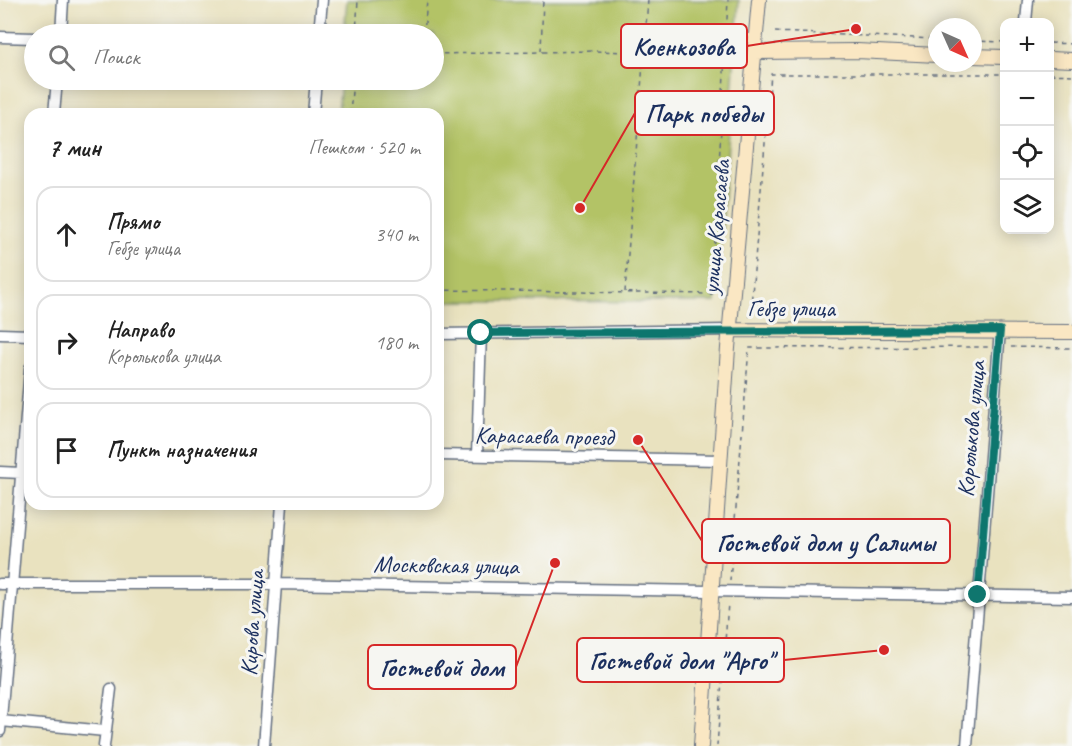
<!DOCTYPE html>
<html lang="ru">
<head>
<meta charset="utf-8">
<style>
	:root { --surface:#fff; --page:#f2f2f2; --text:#222; --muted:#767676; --line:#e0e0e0 }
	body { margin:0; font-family:Caveat,sans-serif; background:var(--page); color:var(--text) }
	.controls { position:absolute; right:18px; top:18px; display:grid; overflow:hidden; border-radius:12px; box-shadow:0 3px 15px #0003 }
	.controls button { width:54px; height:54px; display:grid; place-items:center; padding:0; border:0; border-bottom:2px solid var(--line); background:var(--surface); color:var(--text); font:30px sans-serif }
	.compass { position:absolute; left:928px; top:18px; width:54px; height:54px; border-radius:50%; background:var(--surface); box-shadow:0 3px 15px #0003; rotate:135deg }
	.stop { position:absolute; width:18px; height:18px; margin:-14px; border:4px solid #0f766e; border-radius:50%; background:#fff }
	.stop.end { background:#0f766e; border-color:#fff; box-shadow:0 2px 6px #0008 }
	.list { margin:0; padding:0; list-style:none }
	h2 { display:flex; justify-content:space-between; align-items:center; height:78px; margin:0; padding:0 24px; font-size:26px }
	h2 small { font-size:20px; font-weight:400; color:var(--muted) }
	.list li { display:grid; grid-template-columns:39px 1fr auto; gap:18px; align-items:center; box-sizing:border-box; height:96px; margin:0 12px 12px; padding:0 12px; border:2px solid var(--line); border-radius:18px }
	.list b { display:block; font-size:22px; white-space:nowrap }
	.list p { margin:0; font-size:20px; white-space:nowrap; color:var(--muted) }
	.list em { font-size:20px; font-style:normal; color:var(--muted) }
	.icon { flex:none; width:33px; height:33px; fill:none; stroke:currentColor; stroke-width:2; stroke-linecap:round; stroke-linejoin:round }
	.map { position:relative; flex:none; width:1072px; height:746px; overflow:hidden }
	.search { position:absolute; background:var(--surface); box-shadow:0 3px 15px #0003; left:24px; top:24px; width:420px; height:66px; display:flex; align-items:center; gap:15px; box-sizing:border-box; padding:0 21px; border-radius:33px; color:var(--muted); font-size:22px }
	.panel { position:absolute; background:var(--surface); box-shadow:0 3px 15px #0003; left:24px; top:108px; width:420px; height:402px; border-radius:18px }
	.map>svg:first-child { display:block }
</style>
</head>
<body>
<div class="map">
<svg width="1072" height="746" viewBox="0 0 1072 746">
	<rect width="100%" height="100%" fill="#f6f6f2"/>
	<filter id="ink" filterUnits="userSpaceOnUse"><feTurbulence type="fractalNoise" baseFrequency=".0167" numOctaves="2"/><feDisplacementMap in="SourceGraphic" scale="12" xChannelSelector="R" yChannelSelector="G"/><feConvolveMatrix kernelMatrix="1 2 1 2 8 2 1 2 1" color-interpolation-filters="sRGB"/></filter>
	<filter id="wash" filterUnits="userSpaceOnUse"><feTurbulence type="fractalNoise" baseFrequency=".008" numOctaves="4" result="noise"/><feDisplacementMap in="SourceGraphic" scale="24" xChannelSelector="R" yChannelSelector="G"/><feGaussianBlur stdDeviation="1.35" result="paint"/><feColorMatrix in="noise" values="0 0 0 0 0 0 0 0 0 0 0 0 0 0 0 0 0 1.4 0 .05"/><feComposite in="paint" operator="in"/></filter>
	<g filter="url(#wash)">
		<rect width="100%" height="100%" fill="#e9e2bf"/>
		<!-- green -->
		<path fill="#b3c366" stroke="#677962" stroke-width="1.5" d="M347,0H739L716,302L438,301V114H338L341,80H434V34H344Z"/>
	</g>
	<g filter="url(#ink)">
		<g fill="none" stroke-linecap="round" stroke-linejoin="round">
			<defs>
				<path id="street" d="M1026,22L1028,0
					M61,34L63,0
					M319,34L322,0
					M0,37L34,38
					M54,114L57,80
					M313,114L316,80
					M0,334L30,335
					M438,334L729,330
					M438,455L720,460
					M477,455L481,333
					M0,472L21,473
					M0,584H276L1072,597
					M1,721L105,731
					M0,731L30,368
					M104,746L111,689
					M264,746L282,504
					M967,746L1000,330"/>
				<path id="secondary" d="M755,52L857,51L937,55
					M973,56L1004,57
					M1050,59L1072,60
					M729,330L1072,332
					M701,746L728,348L759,0"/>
			</defs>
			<!-- street casing -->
			<use href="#street" stroke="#636e80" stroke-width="13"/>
			<!-- secondary casing -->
			<use href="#secondary" stroke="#636e80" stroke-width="16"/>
			<!-- path -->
			<path stroke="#636e80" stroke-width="1.5" stroke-dasharray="4.5 4.5" stroke-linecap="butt" d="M775,32L937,39
				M356,34L358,0
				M424,34L427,0
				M973,41L1004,42
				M1050,43L1072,44
				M541,51L543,0
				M434,54L594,51L734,55
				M1050,74L1072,75
				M350,114L353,80
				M438,290L712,294L728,0
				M625,292L648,0
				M750,317L771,74H1004
				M1011,347L1072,348
				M730,581L749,348L988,347
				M717,746L728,603"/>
			<!-- street -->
			<use href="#street" stroke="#fff" stroke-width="10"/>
			<!-- secondary -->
			<use href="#secondary" stroke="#fae7c3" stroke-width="14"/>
		</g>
	</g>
	<g fill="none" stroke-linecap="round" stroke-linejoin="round" filter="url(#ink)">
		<!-- route -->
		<path stroke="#0f766e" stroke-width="8" d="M481,333L1000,330L978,595"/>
	</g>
	<g text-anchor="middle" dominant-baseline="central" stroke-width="6" stroke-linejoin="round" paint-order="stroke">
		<!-- street labels -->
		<g font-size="24" fill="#1b2f5e" stroke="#f6f6f2">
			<text transform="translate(716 227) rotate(-85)">улица Карасаева</text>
			<text x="791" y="308">Гебзе улица</text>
			<text transform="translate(971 429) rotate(-85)">Королькова улица</text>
			<text transform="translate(544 436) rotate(1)">Карасаева проезд</text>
			<text transform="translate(446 565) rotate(1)">Московская улица</text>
			<text transform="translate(252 623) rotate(-86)">Кирова улица</text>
		</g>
	</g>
	<!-- callouts -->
	<path fill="none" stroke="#d62828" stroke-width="2" d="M856 29L747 46M580 208L635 113M638 440L702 541M884 650L784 660M555 563L516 667"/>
	<g fill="#d62828" stroke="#f6f6f2" stroke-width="2">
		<circle cx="856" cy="29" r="6"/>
		<circle cx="580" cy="208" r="6"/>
		<circle cx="638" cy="440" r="6"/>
		<circle cx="884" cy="650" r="6"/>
		<circle cx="555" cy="563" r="6"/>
	</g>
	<g fill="#f6f6f2" stroke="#d62828" stroke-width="2">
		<rect x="621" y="24" width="126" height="44" rx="6"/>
		<rect x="635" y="91" width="139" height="44" rx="6"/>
		<rect x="702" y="519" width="248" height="44" rx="6"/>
		<rect x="577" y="638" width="207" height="44" rx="6"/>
		<rect x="368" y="645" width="148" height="44" rx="6"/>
	</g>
	<g font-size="26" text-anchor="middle" font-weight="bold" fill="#1b2f5e">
		<text x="684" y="55">Коенкозова</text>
		<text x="704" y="122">Парк победы</text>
		<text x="826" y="551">Гостевой дом у Салимы</text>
		<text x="681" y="669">Гостевой дом "Арго"</text>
		<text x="442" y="676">Гостевой дом</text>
	</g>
</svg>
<div class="controls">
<button>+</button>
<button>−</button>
<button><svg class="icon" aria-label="locate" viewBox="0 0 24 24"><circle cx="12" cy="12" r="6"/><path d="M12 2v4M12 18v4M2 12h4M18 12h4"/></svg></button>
<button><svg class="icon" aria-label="layers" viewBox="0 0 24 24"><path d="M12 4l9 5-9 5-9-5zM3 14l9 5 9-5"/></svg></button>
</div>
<svg class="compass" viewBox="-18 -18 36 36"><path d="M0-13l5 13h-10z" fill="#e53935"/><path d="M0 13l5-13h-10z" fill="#767676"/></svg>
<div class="stop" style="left:481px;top:333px"></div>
<div class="stop end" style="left:978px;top:595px"></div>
<div class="search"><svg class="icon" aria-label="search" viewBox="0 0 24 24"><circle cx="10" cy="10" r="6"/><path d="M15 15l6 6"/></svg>Поиск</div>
<section class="panel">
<h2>7 мин<small>Пешком · 520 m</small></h2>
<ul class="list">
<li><svg class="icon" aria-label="ahead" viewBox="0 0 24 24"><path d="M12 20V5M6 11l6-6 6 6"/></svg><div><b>Прямо</b><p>Гебзе улица</p></div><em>340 m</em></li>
<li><svg class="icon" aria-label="right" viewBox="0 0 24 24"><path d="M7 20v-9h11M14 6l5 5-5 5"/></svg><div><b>Направо</b><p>Королькова улица</p></div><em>180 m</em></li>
<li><svg class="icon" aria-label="arrive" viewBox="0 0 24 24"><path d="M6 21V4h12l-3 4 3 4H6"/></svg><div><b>Пункт назначения</b></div></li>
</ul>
</section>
</div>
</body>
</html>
